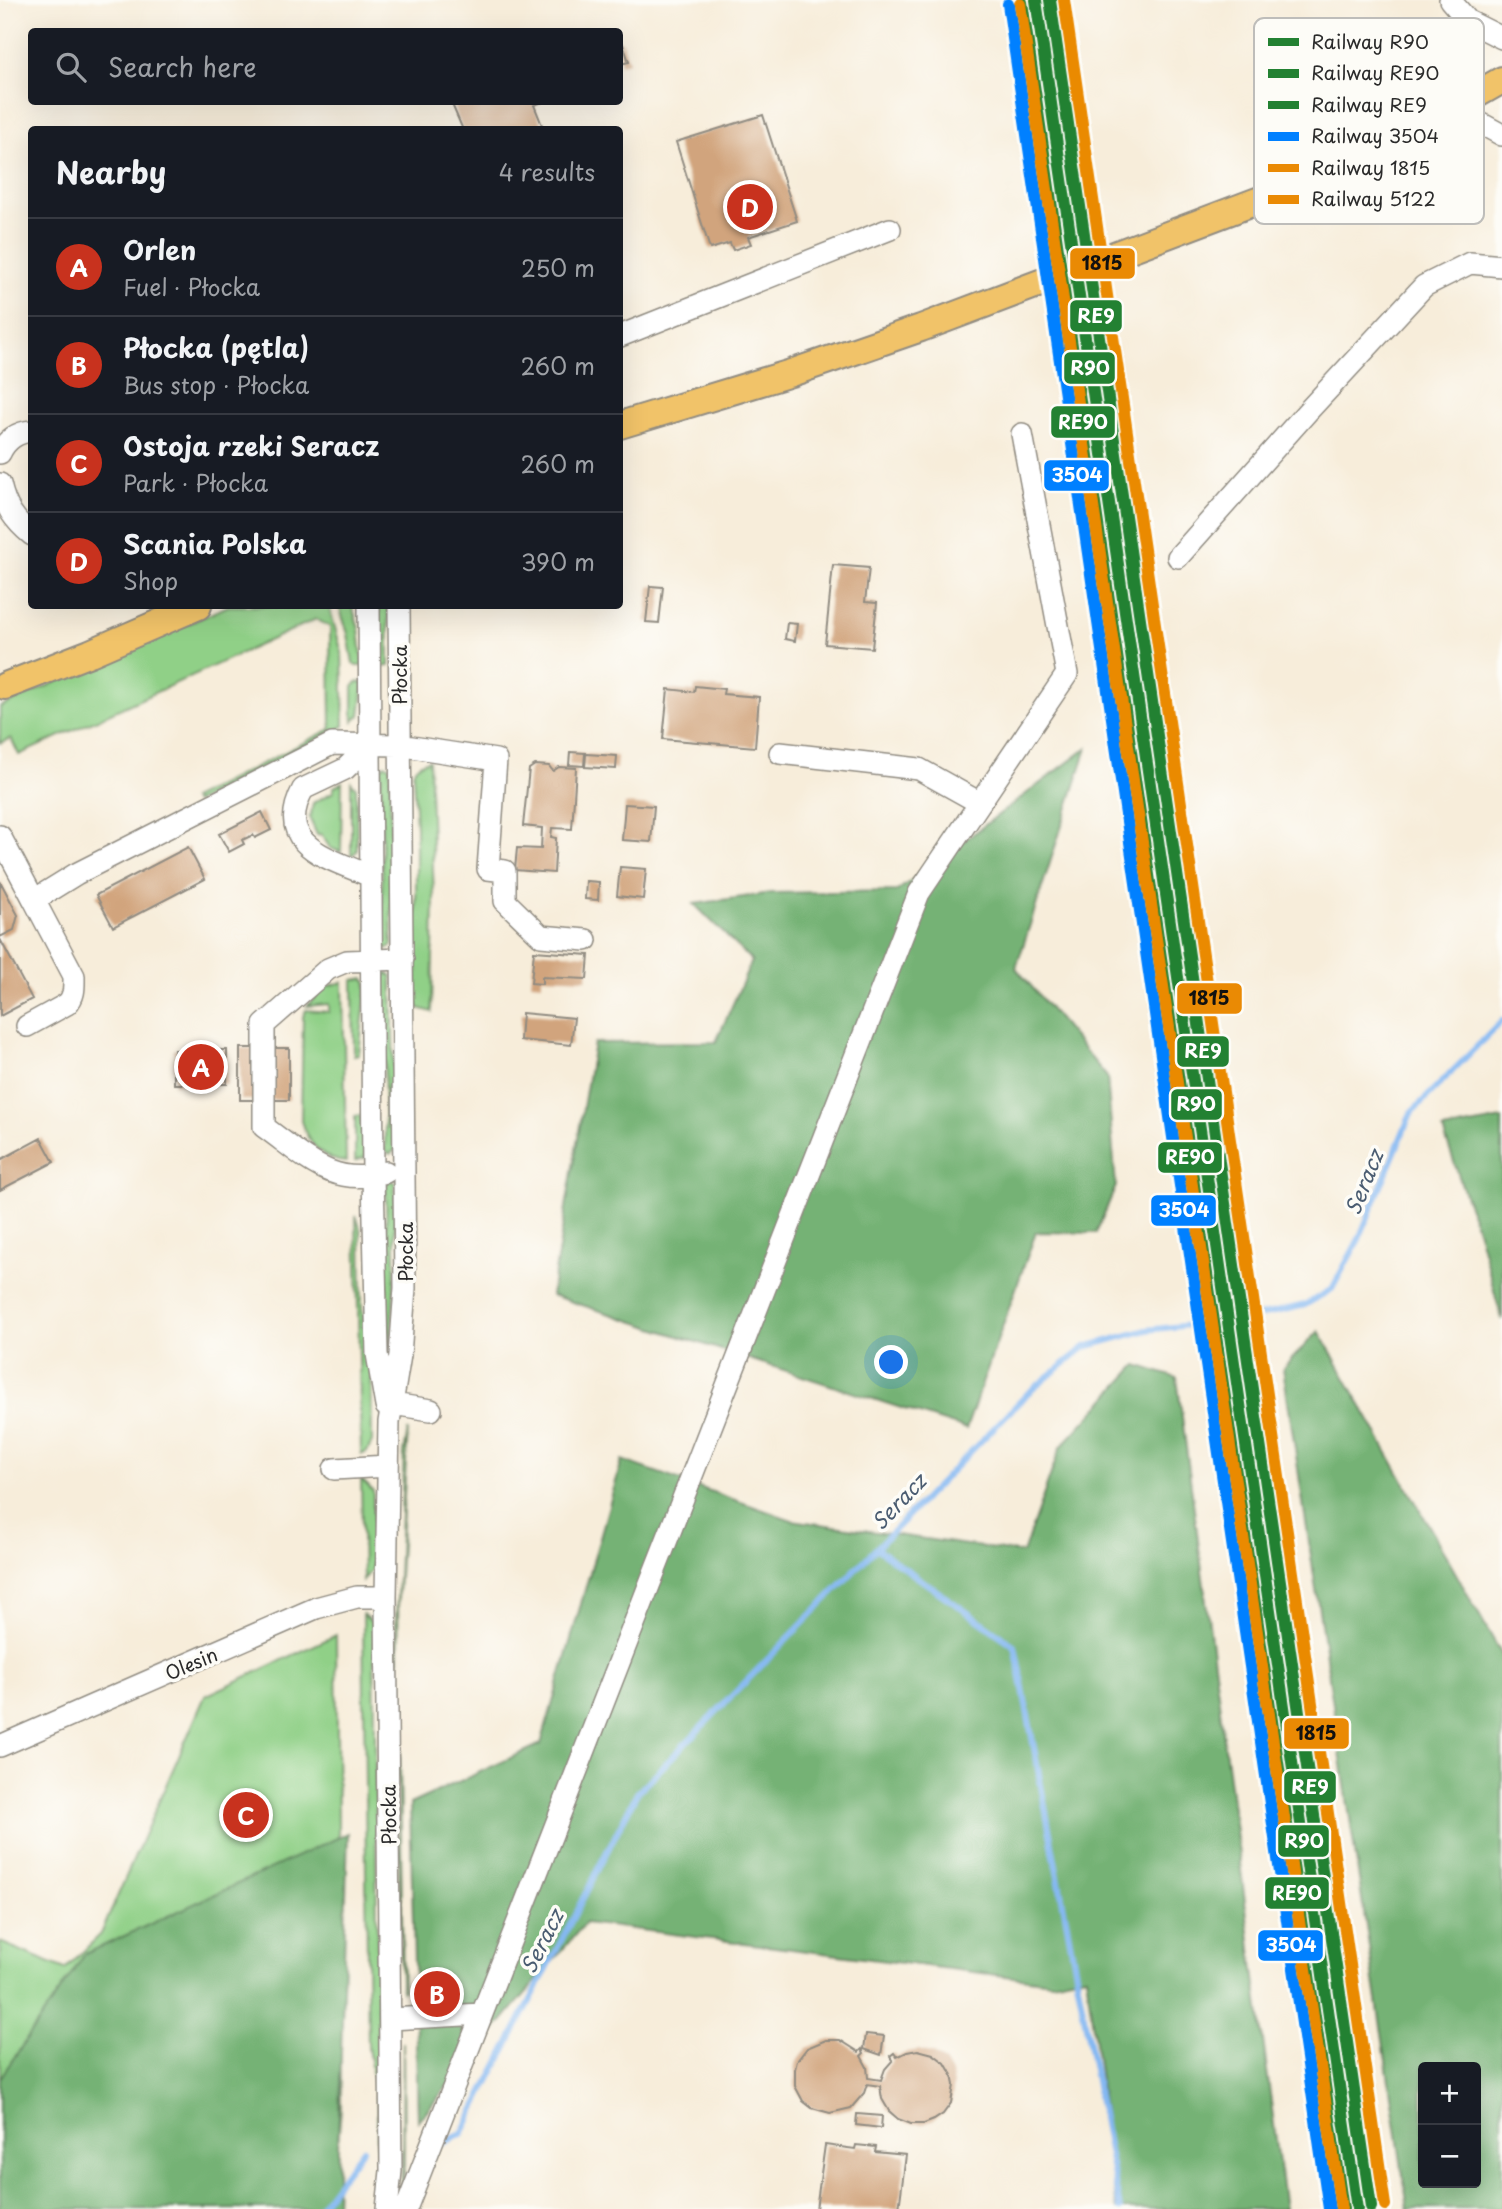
<!DOCTYPE html>
<html lang="en">
<head>
<meta charset="utf-8">
<style>
	:root { --surface:#171b24; --page:#20242c; --text:#f1f3f6; --muted:#9ea1a6; --line:#363941; --accent:#c8321e }
	body { margin:0; font-family:"Playpen Sans",sans-serif; background:var(--page); color:var(--text) }
	.controls { position:absolute; right:21px; bottom:21px; display:grid; overflow:hidden; border-radius:7px; box-shadow:0 7px 28px #0002 }
	.controls button { width:63px; height:63px; display:grid; place-items:center; padding:0; border:0; border-bottom:2px solid var(--line); background:var(--surface); color:var(--text); font:35px sans-serif }
	.you { position:absolute; left:892px; top:1363px; width:24px; height:24px; margin:-18px; border:5px solid #fff; border-radius:50%; background:#1a73e8; box-shadow:0 0 0 10px #1a73e833 }
	.badge { display:grid; place-items:center; width:46px; height:46px; border-radius:50%; background:var(--accent); color:#fff; font-size:23px; font-weight:700 }
	.pin { position:absolute; translate:-50% -50%; border:4px solid #fff; box-shadow:0 2px 7px #0006 }
	.list { margin:0; padding:0; list-style:none }
	h2 { display:flex; justify-content:space-between; align-items:center; height:91px; margin:0; padding:0 28px; font-size:30px }
	h2 small { font-size:23px; font-weight:400; color:var(--muted) }
	.list li { display:grid; grid-template-columns:46px 1fr auto; gap:21px; align-items:center; box-sizing:border-box; height:98px; padding:0 28px; border-top:2px solid var(--line) }
	.list b { display:block; font-size:26px; white-space:nowrap }
	.list p { margin:0; font-size:23px; white-space:nowrap; color:var(--muted) }
	.list em { font-size:23px; font-style:normal; color:var(--muted) }
	.icon { flex:none; width:38px; height:38px; fill:none; stroke:currentColor; stroke-width:2; stroke-linecap:round; stroke-linejoin:round }
	.map { position:relative; flex:none; width:1502px; height:2209px; overflow:hidden }
	.search { position:absolute; background:var(--surface); box-shadow:0 7px 28px #0002; left:28px; top:28px; width:595px; height:77px; display:flex; align-items:center; gap:18px; box-sizing:border-box; padding:0 24px; border-radius:7px; color:var(--muted); font-size:26px }
	.panel { position:absolute; background:var(--surface); box-shadow:0 7px 28px #0002; left:28px; top:126px; width:595px; height:483px; border-radius:7px }
	.map>svg:first-child { display:block }
</style>
</head>
<body>
<div class="map">
<svg width="1502" height="2209" viewBox="0 0 1502 2209">
	<rect width="100%" height="100%" fill="#fdfcf7"/>
	<filter id="ink" filterUnits="userSpaceOnUse"><feTurbulence type="fractalNoise" baseFrequency=".0143" numOctaves="2"/><feDisplacementMap in="SourceGraphic" scale="14" xChannelSelector="R" yChannelSelector="G"/><feConvolveMatrix kernelMatrix="1 2 1 2 8 2 1 2 1" color-interpolation-filters="sRGB"/></filter>
	<filter id="wash" filterUnits="userSpaceOnUse"><feTurbulence type="fractalNoise" baseFrequency=".00686" numOctaves="4" result="noise"/><feDisplacementMap in="SourceGraphic" scale="28" xChannelSelector="R" yChannelSelector="G"/><feGaussianBlur stdDeviation="1.57" result="paint"/><feColorMatrix in="noise" values="0 0 0 0 0 0 0 0 0 0 0 0 0 0 0 0 0 1.4 0 .05"/><feComposite in="paint" operator="in"/></filter>
	<g filter="url(#wash)">
		<rect width="100%" height="100%" fill="#f7edda"/>
		<!-- green -->
		<path fill="#90d087" stroke="#5e7e59" stroke-width="2" d="M228,606H329L342,653L344,726L195,803L192,799L331,729L330,627L316,619L19,755L11,738L0,743V707Z
			M339,606H352L359,629L363,666H356L353,663L348,634Z
			M379,606H388L389,666L380,667Z
			M357,682L364,683L360,715L353,721V687Z
			M429,760L434,898L432,1012L418,1008L416,1000V827L413,775C414,765 421,763 429,760Z
			M385,764L390,767V771L392,945L387,949L383,945L381,768Z
			M342,782L341,852L330,848L321,834L317,835L309,817L311,815L313,803L333,792L334,787Z
			M351,782L356,788L357,851L351,856Z
			M386,973L392,976L395,1150L390,1154L385,1151L384,976Z
			M364,978L367,983L359,1054L354,1055L353,980Z
			M343,982L346,1162C323,1161 307,1142 301,1121L303,1016L306,1010L329,1012V1004L307,1006L325,987Z
			M360,1115L366,1157L355,1161V1116Z
			M390,1180L395,1183V1275L388,1391L386,1184Z
			M356,1215L361,1231L362,1308L371,1355L372,1442L367,1452L361,1455Z
			M408,1430L398,1593L403,1992L401,1986L396,1619L404,1452Z
			M361,1479L373,1491V1561L371,1570L363,1581Z
			M363,1614L371,1622L374,1634L379,2138L376,2209H374L377,2171V2105L368,2048Z
			M336,1635L341,2108L335,2179L0,2209V1942L65,1969L101,1934L205,1696Z
			M403,2042L404,2172L399,2209L402,2175Z"/>
		<!-- forest -->
		<path fill="#74b274" stroke="#506e50" stroke-width="2" fill-rule="evenodd" d="M1087,748L1016,968L1107,1077L1116,1186L1096,1233L1036,1232L966,1429L551,1295L594,1043L716,1042L752,961L694,904L771,893L897,891Z
			M1502,1119V1320L1478,1232L1443,1130Z
			M1319,1331L1502,1655V2209H1408L1283,1368ZM1476,2067V2183H1423V2067Z
			M1137,1365L1177,1378L1285,2209H1117L1086,1975L1052,1982L585,1923L418,2121L410,1804L541,1744L622,1460L792,1520L1023,1553L1060,1448Z
			M348,1833L336,2209H0V2078L85,1954Z"/>
		<g fill="none" stroke-linecap="round" stroke-linejoin="round">
			<!-- stream -->
			<path stroke="#84b8f2" stroke-width="6" d="M876,1548L1015,1646L1120,2209
				M437,2143H443L462,2134L637,1793L1028,1393L1085,1347L1147,1330L1250,1318L1305,1305L1332,1289L1359,1239L1411,1113L1502,1021
				M318,2209L363,2149"/>
		</g>
		<g id="blocks">
			<!-- building -->
			<path fill="#d1a47d" d="M622,41L629,62L620,64V42Z
				M451,102H543L534,105L544,130H463Z
				M763,115L797,221L748,237L751,244L733,250L730,243L710,249L676,142Z
				M833,565L869,568L865,602L877,603L872,648L825,644Z
				M650,586L663,587L659,623L646,622Z
				M787,623L797,624L795,641L785,639Z
				M695,686L724,689L723,694L759,697L755,747L663,739L668,689L694,692Z
				M570,752L585,753L584,766L569,765Z
				M586,754L617,756L616,769L585,767Z
				M535,765L549,766L553,771L559,767L576,768L572,829L552,828L551,837L556,838L554,873L515,870L517,848L541,849L542,828L523,826L529,769Z
				M625,804L654,806L651,842L622,840Z
				M262,812L271,830L255,838L253,835L242,840L244,844L229,852L219,834Z
				M188,847L205,879L113,927L96,895Z
				M620,867L646,869L643,899L617,896Z
				M0,881L18,915L14,930L0,937Z
				M586,881L599,882L598,900L585,899Z
				M0,939L32,999L0,1016Z
				M534,951L589,955L587,979L542,977V984L531,983Z
				M522,1013L574,1018L571,1045L520,1040Z
				M240,1048H289V1100H240Z
				M174,1050H227V1084H174Z
				M41,1138L54,1162L0,1190V1160Z
				M866,2034L884,2036L881,2055L864,2049Z
				M826,2040H840L859,2052L862,2049L864,2053L861,2056L867,2067L868,2078L881,2080L885,2069L893,2060L890,2056L894,2053L897,2057L907,2052L918,2050L933,2054L945,2063L952,2075L954,2085L951,2103L943,2114L934,2120L924,2124H911L898,2119L889,2111L882,2099L880,2086L867,2084L864,2093L851,2108L830,2113L812,2108L803,2101L795,2086V2069L797,2061L807,2048Z
				M857,2114L882,2116L881,2128L856,2125Z
				M825,2145L855,2149L856,2145L876,2147L875,2152L906,2155L899,2209H816Z"/>
		</g>
	</g>
	<g filter="url(#ink)">
		<use href="#blocks" fill-opacity="0" stroke="#918c82" stroke-width="2"/>
		<g fill="none" stroke-linecap="round" stroke-linejoin="round">
			<defs>
				<path id="minor" d="M1450,0L1468,21L1502,38
					M1468,21C1470,66 1468,75 1444,114L1471,118L1502,135
					M620,336L890,229
					M0,453C6,440 17,432 32,431
					M0,484C5,507 14,520 32,535
					M1178,557L1308,411L1424,286L1470,263L1502,266
					M369,606L373,1176L377,1354L386,1406
					M370,745L345,769L303,789C273,846 329,858 370,876
					M780,753L919,769L980,803
					M0,836L34,900
					M27,1026L67,1004C75,996 74,987 74,976L34,900L76,874L332,744L399,745L496,760L488,869L505,871V901L541,936L586,940
					M386,1172C332,1189 305,1156 264,1127V1025L328,969L347,961L403,959
					M386,1403L431,1410
					M334,1469L388,1466
					M0,1746L316,1608L357,1597H386
					M390,2019L482,2014
					M387,2209L391,2171L386,1597L389,1422L400,1355L405,1288L399,606
					M406,2209L919,893L1067,674L1022,434"/>
				<path id="major" d="M620,425L791,373L921,328L1297,186L1416,129L1502,80
					M5,686L90,653L198,606"/>
			</defs>
			<!-- minor casing -->
			<use href="#minor" stroke="#918c82" stroke-width="24"/>
			<!-- major casing -->
			<use href="#major" stroke="#918c82" stroke-width="30"/>
			<!-- minor -->
			<use href="#minor" stroke="#fff" stroke-width="21"/>
			<!-- major -->
			<use href="#major" stroke="#f1c369" stroke-width="26"/>
			<defs>
				<path id="rail-1" d="M1036,0L1357,2209"/>
				<path id="rail-2" d="M1022,2L1343,2209"/>
				<path id="rail-3" d="M1050,0L1371,2207"/>
				<path id="rail-4" d="M1008,4L1329,2209"/>
				<path id="rail-5" d="M1064,0L1385,2205"/>
				<path id="rail-6" d="M1020,4L1341,2209"/>
			</defs>
			<!-- rail-1 casing -->
			<use href="#rail-1" stroke="#fdfcf7" stroke-width="18"/>
			<!-- rail-2 casing -->
			<use href="#rail-2" stroke="#fdfcf7" stroke-width="18"/>
			<!-- rail-3 casing -->
			<use href="#rail-3" stroke="#fdfcf7" stroke-width="18"/>
			<!-- rail-4 casing -->
			<use href="#rail-4" stroke="#fdfcf7" stroke-width="18"/>
			<!-- rail-5 casing -->
			<use href="#rail-5" stroke="#fdfcf7" stroke-width="18"/>
			<!-- rail-6 casing -->
			<use href="#rail-6" stroke="#fdfcf7" stroke-width="18"/>
			<!-- rail-1 -->
			<use href="#rail-1" stroke="#238132" stroke-width="12"/>
			<!-- rail-2 -->
			<use href="#rail-2" stroke="#238132" stroke-width="12"/>
			<!-- rail-3 -->
			<use href="#rail-3" stroke="#238132" stroke-width="12"/>
			<!-- rail-4 -->
			<use href="#rail-4" stroke="#0080ff" stroke-width="12"/>
			<!-- rail-5 -->
			<use href="#rail-5" stroke="#ea8a04" stroke-width="12"/>
			<!-- rail-6 -->
			<use href="#rail-6" stroke="#ea8a04" stroke-width="12"/>
		</g>
	</g>
	<g text-anchor="middle" dominant-baseline="central" stroke-width="7" stroke-linejoin="round" paint-order="stroke">
		<!-- street labels -->
		<g font-size="19" fill="#2b2b2b" stroke="#fdfcf7">
			<text transform="translate(399 675) rotate(-90)">Płocka</text>
			<text transform="translate(405 1252) rotate(-90)">Płocka</text>
			<text transform="translate(191 1663) rotate(-23)">Olesin</text>
			<text transform="translate(388 1815) rotate(-91)">Płocka</text>
		</g>
		<!-- water labels -->
		<g font-size="21" font-style="italic" fill="#4a5c71" stroke="#fdfcf7">
			<text transform="translate(1363 1182) rotate(-68)">Seracz</text>
			<text transform="translate(898 1501) rotate(-46)">Seracz</text>
			<text transform="translate(541 1941) rotate(-63)">Seracz</text>
		</g>
	</g>
	<!-- legend -->
	<rect x="1254" y="18" width="230" height="206" rx="10" fill="#fdfcf7" stroke="#bebdba" stroke-width="2"/>
	<rect x="1268" y="38" width="31" height="8" fill="#238132"/>
	<rect x="1268" y="69" width="31" height="9" fill="#238132"/>
	<rect x="1268" y="101" width="31" height="8" fill="#238132"/>
	<rect x="1268" y="132" width="31" height="9" fill="#0080ff"/>
	<rect x="1268" y="164" width="31" height="8" fill="#ea8a04"/>
	<rect x="1268" y="195" width="31" height="9" fill="#ea8a04"/>
	<g font-size="19" fill="#2b2b2b">
		<text x="1311" y="49">Railway R90</text>
		<text x="1311" y="80">Railway RE90</text>
		<text x="1311" y="112">Railway RE9</text>
		<text x="1311" y="143">Railway 3504</text>
		<text x="1311" y="175">Railway 1815</text>
		<text x="1311" y="206">Railway 5122</text>
	</g>
	<g stroke="#fdfcf7" stroke-width="2.5">
		<rect x="1069" y="247" width="67" height="33" rx="7" fill="#ea8a04"/>
		<rect x="1069" y="299" width="54" height="34" rx="7" fill="#238132"/>
		<rect x="1063" y="351" width="53" height="34" rx="7" fill="#238132"/>
		<rect x="1050" y="405" width="66" height="34" rx="7" fill="#238132"/>
		<rect x="1043" y="459" width="67" height="33" rx="7" fill="#0080ff"/>
		<rect x="1176" y="982" width="67" height="33" rx="7" fill="#ea8a04"/>
		<rect x="1176" y="1035" width="54" height="33" rx="7" fill="#238132"/>
		<rect x="1170" y="1088" width="53" height="33" rx="7" fill="#238132"/>
		<rect x="1157" y="1141" width="66" height="33" rx="7" fill="#238132"/>
		<rect x="1150" y="1194" width="67" height="33" rx="7" fill="#0080ff"/>
		<rect x="1283" y="1717" width="67" height="33" rx="7" fill="#ea8a04"/>
		<rect x="1283" y="1770" width="54" height="34" rx="7" fill="#238132"/>
		<rect x="1277" y="1824" width="53" height="34" rx="7" fill="#238132"/>
		<rect x="1264" y="1876" width="66" height="34" rx="7" fill="#238132"/>
		<rect x="1257" y="1929" width="67" height="33" rx="7" fill="#0080ff"/>
	</g>
	<g font-size="19" text-anchor="middle" font-weight="bold" fill="#fff">
		<text x="1096" y="323">RE9</text>
		<text x="1090" y="375">R90</text>
		<text x="1083" y="429">RE90</text>
		<text x="1077" y="482">3504</text>
		<text x="1203" y="1058">RE9</text>
		<text x="1196" y="1111">R90</text>
		<text x="1190" y="1164">RE90</text>
		<text x="1184" y="1217">3504</text>
		<text x="1310" y="1794">RE9</text>
		<text x="1304" y="1848">R90</text>
		<text x="1297" y="1900">RE90</text>
		<text x="1291" y="1952">3504</text>
	</g>
	<g font-size="19" text-anchor="middle" font-weight="bold" fill="#111">
		<text x="1102" y="270">1815</text>
		<text x="1209" y="1005">1815</text>
		<text x="1316" y="1740">1815</text>
	</g>
</svg>
<div class="controls">
<button>+</button>
<button>−</button>
</div>
<div class="you"></div>
<div class="pin badge" style="left:201px;top:1067px">A</div>
<div class="pin badge" style="left:437px;top:1994px">B</div>
<div class="pin badge" style="left:246px;top:1815px">C</div>
<div class="pin badge" style="left:750px;top:207px">D</div>
<div class="search"><svg class="icon" aria-label="search" viewBox="0 0 24 24"><circle cx="10" cy="10" r="6"/><path d="M15 15l6 6"/></svg>Search here</div>
<section class="panel">
<h2>Nearby<small>4 results</small></h2>
<ul class="list">
<li><span class="badge">A</span><div><b>Orlen</b><p>Fuel · Płocka</p></div><em>250 m</em></li>
<li><span class="badge">B</span><div><b>Płocka (pętla)</b><p>Bus stop · Płocka</p></div><em>260 m</em></li>
<li><span class="badge">C</span><div><b>Ostoja rzeki Seracz</b><p>Park · Płocka</p></div><em>260 m</em></li>
<li><span class="badge">D</span><div><b>Scania Polska</b><p>Shop</p></div><em>390 m</em></li>
</ul>
</section>
</div>
</body>
</html>
